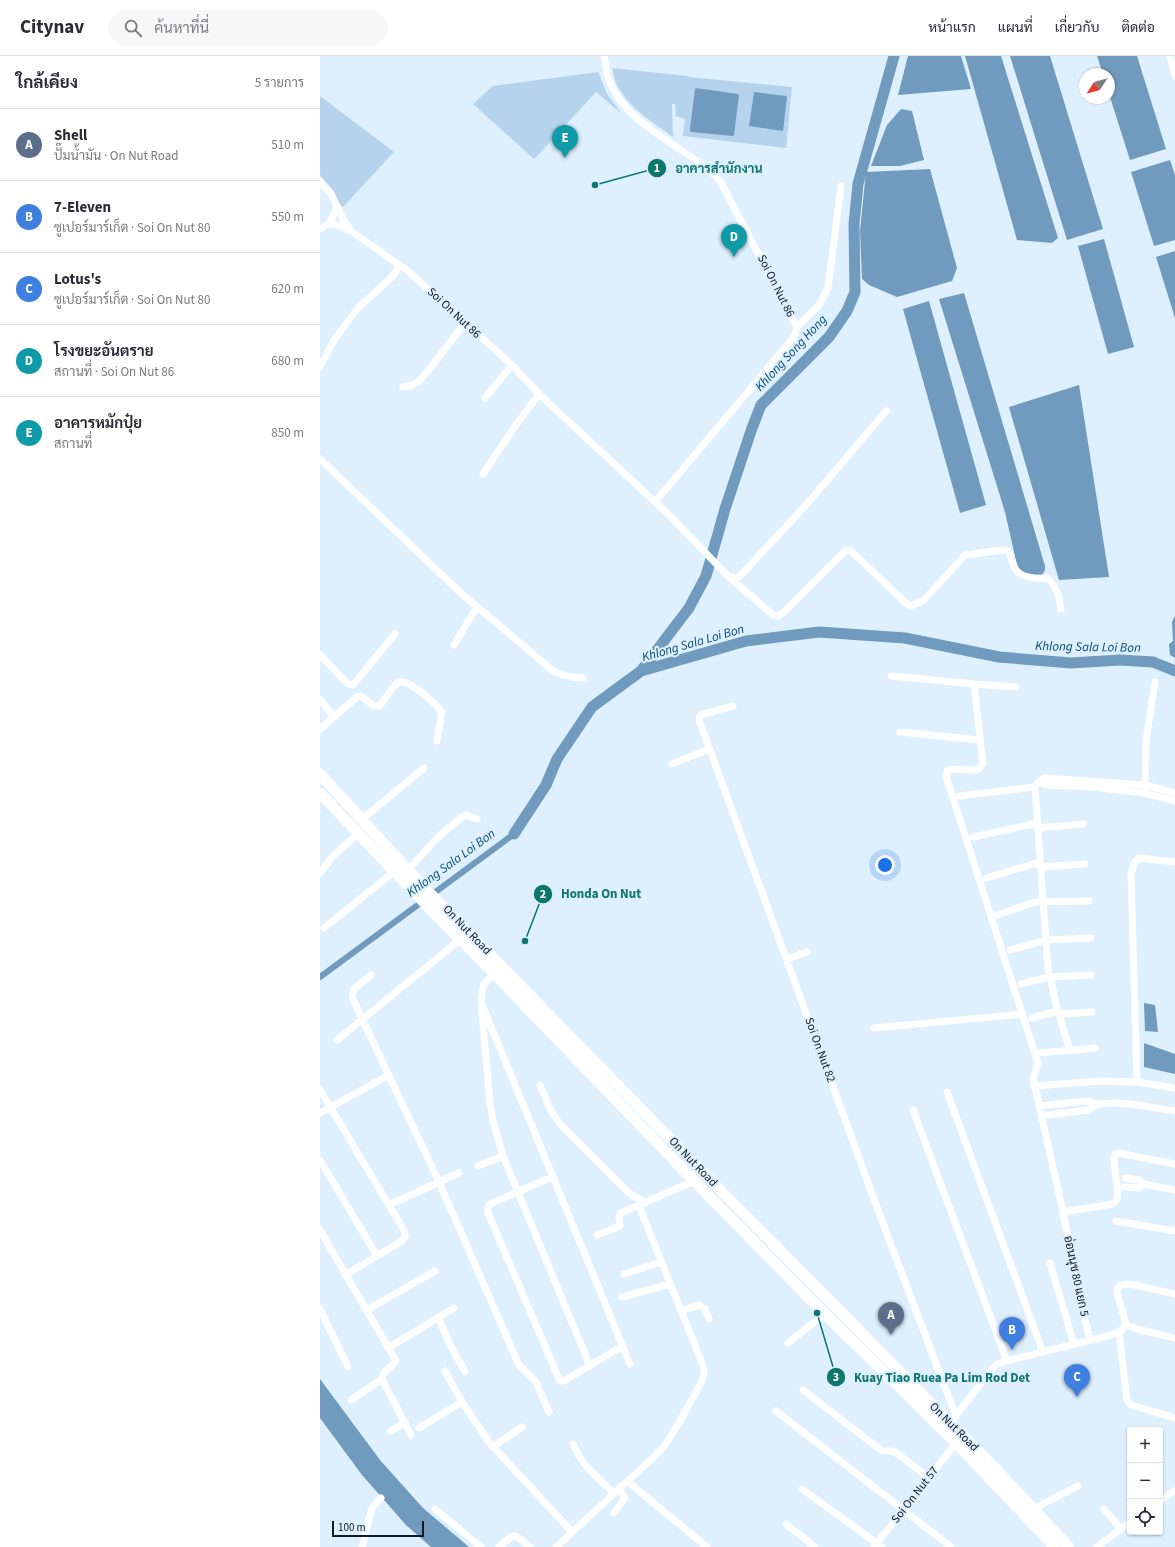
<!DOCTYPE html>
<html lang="th">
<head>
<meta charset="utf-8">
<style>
	:root { --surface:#fff; --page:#f7f7f7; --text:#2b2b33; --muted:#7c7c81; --line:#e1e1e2; --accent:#847315 }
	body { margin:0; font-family:"Source Sans 3",Sarabun,sans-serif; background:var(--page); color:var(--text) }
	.controls { position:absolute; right:12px; bottom:12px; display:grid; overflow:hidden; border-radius:4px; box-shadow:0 1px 3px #0004 }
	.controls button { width:36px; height:36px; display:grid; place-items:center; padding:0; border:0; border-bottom:1px solid var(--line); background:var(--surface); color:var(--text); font:20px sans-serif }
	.compass { position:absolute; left:759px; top:12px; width:36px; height:36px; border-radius:50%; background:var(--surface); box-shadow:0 1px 3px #0004; rotate:234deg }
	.scale { position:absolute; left:12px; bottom:10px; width:92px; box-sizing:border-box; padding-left:4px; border:2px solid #111a23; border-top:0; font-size:11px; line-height:14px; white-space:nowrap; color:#111a23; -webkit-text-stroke:3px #deeffd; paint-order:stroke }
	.you { position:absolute; left:565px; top:809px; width:14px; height:14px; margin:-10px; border:3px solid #fff; border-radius:50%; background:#1a73e8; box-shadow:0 0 0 6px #1a73e833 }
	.badge { display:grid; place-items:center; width:26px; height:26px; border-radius:50%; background:var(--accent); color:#fff; font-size:13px; font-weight:700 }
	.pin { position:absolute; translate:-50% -33px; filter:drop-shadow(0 1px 2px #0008) }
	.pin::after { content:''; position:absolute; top:21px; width:14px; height:12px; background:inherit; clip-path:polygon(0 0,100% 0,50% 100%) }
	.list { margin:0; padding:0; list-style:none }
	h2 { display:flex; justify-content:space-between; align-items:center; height:52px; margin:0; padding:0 16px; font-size:17px }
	h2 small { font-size:13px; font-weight:400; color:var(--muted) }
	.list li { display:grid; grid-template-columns:26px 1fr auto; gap:12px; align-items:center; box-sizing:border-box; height:72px; padding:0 16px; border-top:1px solid var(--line) }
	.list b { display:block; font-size:15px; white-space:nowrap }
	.list p { margin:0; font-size:13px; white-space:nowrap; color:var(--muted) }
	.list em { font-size:13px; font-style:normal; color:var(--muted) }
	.icon { flex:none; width:22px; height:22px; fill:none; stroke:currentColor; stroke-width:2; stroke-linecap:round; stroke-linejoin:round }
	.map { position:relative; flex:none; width:855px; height:1491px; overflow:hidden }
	header { display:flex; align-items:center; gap:24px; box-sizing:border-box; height:56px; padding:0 20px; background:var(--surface); border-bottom:1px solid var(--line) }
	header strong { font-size:19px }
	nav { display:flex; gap:22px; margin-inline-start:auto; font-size:14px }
	.search { width:280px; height:36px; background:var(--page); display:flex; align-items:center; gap:10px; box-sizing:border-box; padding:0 14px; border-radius:22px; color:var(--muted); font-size:15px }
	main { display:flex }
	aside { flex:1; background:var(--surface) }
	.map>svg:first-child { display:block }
</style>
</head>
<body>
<header>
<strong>Citynav</strong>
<div class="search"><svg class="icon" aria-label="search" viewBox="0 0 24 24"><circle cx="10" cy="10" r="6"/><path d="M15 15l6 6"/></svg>ค้นหาที่นี่</div>
<nav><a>หน้าแรก</a><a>แผนที่</a><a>เกี่ยวกับ</a><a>ติดต่อ</a></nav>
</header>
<main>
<aside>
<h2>ใกล้เคียง<small>5 รายการ</small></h2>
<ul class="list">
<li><span class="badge" style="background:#5c6f8a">A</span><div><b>Shell</b><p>ปั๊มน้ำมัน · On Nut Road</p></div><em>510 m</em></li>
<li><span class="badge" style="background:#3f7fe0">B</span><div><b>7-Eleven</b><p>ซูเปอร์มาร์เก็ต · Soi On Nut 80</p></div><em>550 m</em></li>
<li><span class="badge" style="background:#3f7fe0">C</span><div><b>Lotus's</b><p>ซูเปอร์มาร์เก็ต · Soi On Nut 80</p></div><em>620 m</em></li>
<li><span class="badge" style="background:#0f9aa8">D</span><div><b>โรงขยะอันตราย</b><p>สถานที่ · Soi On Nut 86</p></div><em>680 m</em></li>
<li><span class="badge" style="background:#0f9aa8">E</span><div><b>อาคารหมักปุ๋ย</b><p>สถานที่</p></div><em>850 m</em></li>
</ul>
</aside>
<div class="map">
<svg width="855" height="1491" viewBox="0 0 855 1491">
	<rect width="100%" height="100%" fill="#deeffd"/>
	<!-- green -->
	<path fill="#b6d3ed" d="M292,12L368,20V21L472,31L466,92L363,80L365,63L356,60L355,48H352L353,81C333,66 307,51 296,27C294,22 294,17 292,12Z
		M278,16L287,38L301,57L276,36L219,98L214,103L153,48L173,30Z
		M0,40L74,96L23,151L19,147L14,135L0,119Z"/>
	<!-- water -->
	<path fill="#709abe" d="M588,0H641L651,33L578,39Z
		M645,0H681L738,182L732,187L697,184Z
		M690,0H730L783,173L747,184Z
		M777,0H817L846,93L810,104L789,38V18H783Z
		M376,32L418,38L419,39L414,79L413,80L371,76L370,73L375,33Z
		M434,36L466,40L467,41L463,75L429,70Z
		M581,53L592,55L604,104L580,110H551L567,69Z
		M850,104L855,119V184L834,190L811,116Z
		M610,113L637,212L632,225L577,241L549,229L542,223L540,175L546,116Z
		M784,183L814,291L788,298L758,190Z
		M855,195V262L836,201Z
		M644,237L725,510V514L722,519L699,518L685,456L619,243Z
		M609,245L666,449L640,457L583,253Z
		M759,329L789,521L739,524L689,351Z
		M855,560V602L850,599L849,588L853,585L852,566Z
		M824,947L835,949L838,976L825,975Z
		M824,987L855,998V1018L824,1011Z
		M0,1323L60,1404L103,1452L149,1491H111L86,1469L42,1419L0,1362Z"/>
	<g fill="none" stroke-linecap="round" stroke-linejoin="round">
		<!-- canal -->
		<path stroke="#709abe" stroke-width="6" d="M0,921L194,778"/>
		<!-- river -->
		<path stroke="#709abe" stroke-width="11" d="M321,615L369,552L386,520L405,453L432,372L441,349L509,281L527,255L535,236L534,168L538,128L574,0
			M194,778L226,729L237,703L272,651L321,615L426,585L499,576L585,582L679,601L751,607L800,604L833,606L855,615"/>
		<!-- minor -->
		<path stroke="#fff" stroke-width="7" d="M284,0C286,8 286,17 289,24C308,73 367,89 400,125L477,271L474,281L335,446
			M850,0L855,20
			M0,126L11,138L23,163L31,175L88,215L192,309L219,338L348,458L408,520L417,522L420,520L487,448L566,355
			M8,168L12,162L17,151
			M0,173C14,162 17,171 31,175
			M477,271L499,249L508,232L521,130
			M0,311L14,284L38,252L73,220L79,209
			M83,331L92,329L99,325L108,315L145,267
			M165,342L192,309
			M0,403L142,538L232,614C242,620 251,621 263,622
			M163,418L196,369L219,338
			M409,521L453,559L458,560L462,558L526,494H530L587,548L591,550L604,544L645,499L683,494L688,495C691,500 693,509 696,514C702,522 718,523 727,522C737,529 739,541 741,553
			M134,589L157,551
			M0,599L28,628L33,629L75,578
			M571,620L654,628
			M696,631L654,628L663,708L657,714L632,713L627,715L626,720L718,1007L713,1022L714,1026L743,1156L761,1248L770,1284
			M0,644L14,661
			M413,650L383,658L380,660L379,664L565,1173L636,1360
			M0,673L37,641L41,640L54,650H60C64,645 74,627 80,626C89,623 117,649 122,656L117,685
			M580,676L660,684
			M352,708L389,693
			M721,726L725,729L773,731L824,737L855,745
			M825,733L826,685L835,626
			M639,740L715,731
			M41,764L104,712
			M718,772L763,768
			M653,781L718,767
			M720,811L765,808
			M88,814L118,781L142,761L146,759L157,763
			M0,817L14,799L39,777
			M666,822L720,806
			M677,859L715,846L769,845
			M4,872L75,815
			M690,894L726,884L771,882
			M467,903L487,896
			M174,917L163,930L161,945L170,1047L173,1065L183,1100L270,1310
			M51,919L34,933L32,941L119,1126L199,1309L216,1326L229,1356
			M701,928L729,921L771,919
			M163,951L310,1308
			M712,962L738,955L745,958L772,956
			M554,972L703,958
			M17,984L141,883
			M750,995L738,955L728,913L715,731L717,727L724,722L825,729L855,737
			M719,997L776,992
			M817,1026L855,1032
			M220,1029L230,1053L240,1068L309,1137L325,1147
			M714,1030L779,1025L817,1026L811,817L815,806L819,802L855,806
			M0,1034L85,1176V1181L82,1185L25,1219
			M627,1036L723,1296
			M719,1050L766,1045L778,1048L795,1047L811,1048L855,1055
			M593,1054L687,1305
			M0,1057L69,1019
			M721,1060L768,1054L778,1048
			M0,1104L57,1200
			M158,1110L183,1100
			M232,1121L172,1147L168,1150V1157L240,1325H244L301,1291
			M805,1122L819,1124L824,1128L855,1134
			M804,1131L819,1132L824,1128
			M69,1149L139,1117
			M743,1156L793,1148L797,1144C800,1132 791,1105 795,1098L798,1097L855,1108
			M796,1165L855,1175
			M0,1174L76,1305C72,1312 62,1314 62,1323L91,1379
			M277,1179L300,1170L299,1160L301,1157L374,1125
			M730,1207L754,1288
			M304,1218L341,1206
			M302,1241L350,1228
			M0,1253L28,1311
			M47,1254L115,1215
			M361,1255L379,1249L385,1253L389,1263
			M118,1261L131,1290L145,1316
			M806,1269L797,1236L798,1232L800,1229L810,1228L855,1238
			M799,1276L807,1344L811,1349L855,1362
			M468,1287L505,1258
			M68,1292L134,1252
			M125,1315L142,1346L169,1386L252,1476
			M483,1334L562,1395H572L578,1398L609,1422
			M31,1344L62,1323
			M456,1355L631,1491
			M634,1362L672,1313L677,1308L683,1306L791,1279L799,1276L806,1269L817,1273L855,1282
			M99,1372L142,1346
			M71,1375L84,1367
			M253,1388C262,1410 277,1421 294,1437
			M173,1391L202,1371
			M307,1425L387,1491
			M482,1433L562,1491
			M840,1445L854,1435
			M115,1453L161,1491
			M713,1453L758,1430
			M784,1453L801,1473
			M294,1457L305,1442L299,1432
			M466,1468L495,1491
			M42,1491L52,1452L61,1442
			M179,1491L192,1480H196L210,1491
			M236,1491L336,1399L345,1389L360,1365L382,1325L384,1317L383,1309L319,1150
			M554,1491L636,1387
			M777,1491L810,1466"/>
		<!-- primary -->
		<path stroke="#fff" stroke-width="11" d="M0,718L99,826L410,1144L672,1409L749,1491
			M0,737L114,857L167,910L374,1125L505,1258L636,1387L735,1491"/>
	</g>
	<g text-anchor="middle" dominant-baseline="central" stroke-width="4" stroke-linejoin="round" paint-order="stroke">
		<!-- street labels -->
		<g font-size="12" fill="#111a23" stroke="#deeffd">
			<text transform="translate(456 230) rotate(63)">Soi On Nut 86</text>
			<text transform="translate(134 257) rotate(43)">Soi On Nut 86</text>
			<text transform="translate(147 874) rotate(46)">On Nut Road</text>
			<text transform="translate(500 994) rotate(70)">Soi On Nut 82</text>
			<text transform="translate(373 1106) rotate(46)">On Nut Road</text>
			<text transform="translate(756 1220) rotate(78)">อ่อนนุช 80 แยก 5</text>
			<text transform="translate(634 1371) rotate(45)">On Nut Road</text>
			<text transform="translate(595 1439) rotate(-52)">Soi On Nut 57</text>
		</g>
		<!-- water labels -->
		<g font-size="13" font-style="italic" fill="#024b7a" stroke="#deeffd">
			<text transform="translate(471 297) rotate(-47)">Khlong Song Hong</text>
			<text transform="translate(373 587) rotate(-16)">Khlong Sala Loi Bon</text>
			<text transform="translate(768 591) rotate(1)">Khlong Sala Loi Bon</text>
			<text transform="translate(131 807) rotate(-36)">Khlong Sala Loi Bon</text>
		</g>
	</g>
	<!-- callouts -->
	<path fill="none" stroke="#0f766e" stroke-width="1.5" d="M275 129L337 112M205 885L223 838M497 1257L516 1321"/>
	<g fill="#0f766e" stroke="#deeffd" stroke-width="1.5">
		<circle cx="275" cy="129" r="4"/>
		<circle cx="205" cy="885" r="4"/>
		<circle cx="497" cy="1257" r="4"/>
		<circle cx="337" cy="112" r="10"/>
		<circle cx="223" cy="838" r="10"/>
		<circle cx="516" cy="1321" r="10"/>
	</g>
	<g font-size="12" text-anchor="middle" font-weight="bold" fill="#fff">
		<text x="337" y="116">1</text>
		<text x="223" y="842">2</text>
		<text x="516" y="1325">3</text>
	</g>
	<g font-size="13" text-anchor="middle" font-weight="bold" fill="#0f766e" stroke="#deeffd" stroke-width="4" stroke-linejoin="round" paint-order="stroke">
		<text x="399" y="117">อาคารสำนักงาน</text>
		<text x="281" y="842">Honda On Nut</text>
		<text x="622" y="1326">Kuay Tiao Ruea Pa Lim Rod Det</text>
	</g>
</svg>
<div class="controls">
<button>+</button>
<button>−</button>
<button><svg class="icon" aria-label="locate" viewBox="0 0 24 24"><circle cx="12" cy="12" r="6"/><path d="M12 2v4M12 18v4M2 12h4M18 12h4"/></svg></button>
</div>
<svg class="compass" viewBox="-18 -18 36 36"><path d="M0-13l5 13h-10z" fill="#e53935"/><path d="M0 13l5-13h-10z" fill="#7c7c81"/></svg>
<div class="scale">100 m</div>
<div class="you"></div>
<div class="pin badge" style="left:571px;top:1279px;background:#5c6f8a">A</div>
<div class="pin badge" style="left:692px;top:1294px;background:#3f7fe0">B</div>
<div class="pin badge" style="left:757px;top:1341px;background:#3f7fe0">C</div>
<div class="pin badge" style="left:414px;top:201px;background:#0f9aa8">D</div>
<div class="pin badge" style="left:245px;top:102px;background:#0f9aa8">E</div>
</div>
</main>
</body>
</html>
